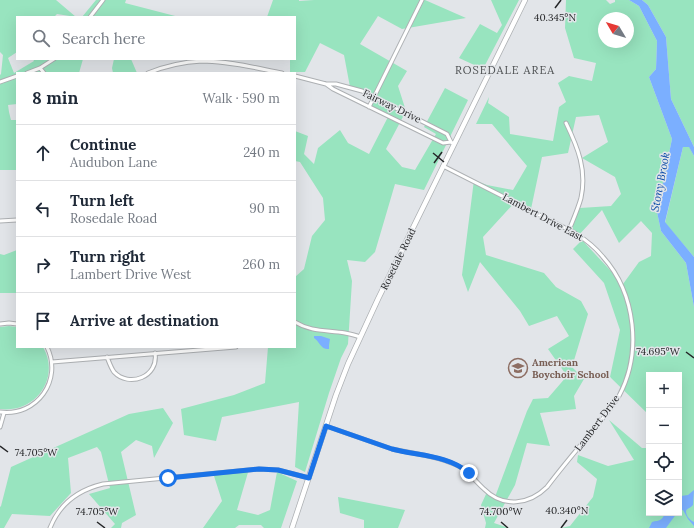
<!DOCTYPE html>
<html lang="en">
<head>
<meta charset="utf-8">
<style>
	:root { --surface:#fff; --page:#f6f6f7; --text:#1f2937; --muted:#747a83; --line:#e0e1e3 }
	body { margin:0; font-family:Lora,serif; background:var(--page); color:var(--text) }
	.controls { position:absolute; right:12px; bottom:12px; display:grid; overflow:hidden; border-radius:0px; box-shadow:0 4px 16px #0002 }
	.controls button { width:36px; height:36px; display:grid; place-items:center; padding:0; border:0; border-bottom:1px solid var(--line); background:var(--surface); color:var(--text); font:20px sans-serif }
	.compass { position:absolute; left:598px; top:12px; width:36px; height:36px; border-radius:50%; background:var(--surface); box-shadow:0 4px 16px #0002; rotate:308deg }
	.stop { position:absolute; width:12px; height:12px; margin:-9px; border:3px solid #1a73e8; border-radius:50%; background:#fff }
	.stop.end { background:#1a73e8; border-color:#fff; box-shadow:0 1px 4px #0008 }
	.list { margin:0; padding:0; list-style:none }
	h2 { display:flex; justify-content:space-between; align-items:center; height:52px; margin:0; padding:0 16px; font-size:17px }
	h2 small { font-size:13px; font-weight:400; color:var(--muted) }
	.list li { display:grid; grid-template-columns:26px 1fr auto; gap:12px; align-items:center; box-sizing:border-box; height:56px; padding:0 16px; border-top:1px solid var(--line) }
	.list b { display:block; font-size:15px; white-space:nowrap }
	.list p { margin:0; font-size:13px; white-space:nowrap; color:var(--muted) }
	.list em { font-size:13px; font-style:normal; color:var(--muted) }
	.icon { flex:none; width:22px; height:22px; fill:none; stroke:currentColor; stroke-width:2; stroke-linecap:round; stroke-linejoin:round }
	.map { position:relative; flex:none; width:694px; height:528px; overflow:hidden }
	.search { position:absolute; background:var(--surface); box-shadow:0 4px 16px #0002; left:16px; top:16px; width:280px; height:44px; display:flex; align-items:center; gap:10px; box-sizing:border-box; padding:0 14px; border-radius:0px; color:var(--muted); font-size:15px }
	.panel { position:absolute; background:var(--surface); box-shadow:0 4px 16px #0002; left:16px; top:72px; width:280px; height:276px; border-radius:0px }
	.map>svg:first-child { display:block }
</style>
</head>
<body>
<div class="map">
<svg width="694" height="528" viewBox="0 0 694 528">
	<rect width="100%" height="100%" fill="#e2e5e9"/>
	<!-- green -->
	<path fill="#98e4bf" fill-rule="evenodd" d="M0,0H56L76,17L57,14L54,17H17V52L8,58L14,73L34,61L33,59H83L79,73H17V104L8,105L9,112L11,120H17V170H0V75L1,74L3,55L0,52Z
		M96,0H126L125,3L179,17H82Z
		M273,0H299V1L314,0H425L466,18L402,29L378,16L360,44L407,71L398,86L406,111L386,149L402,167L415,170L436,134L424,127L445,88L468,100L424,190L395,184L375,252L365,262L347,260L352,281L348,344L341,358L329,393L305,472L295,467L299,402L222,417L216,441L184,435L181,409L234,395L265,383L268,347H295V277L304,269L312,236L325,220L323,198L300,162L295,161V131L308,136L304,154L314,164L318,148L340,130L348,143L369,154L388,117L368,106L373,95L350,87L344,55L320,43L305,72H290V59H295V17H267Z
		M491,0H519L483,69L459,58L480,24L497,33L502,25Z
		M566,0H606L610,4L615,2V0H629L639,6L657,41L656,69L649,77L672,139L657,212L661,231L686,263L694,307V528H561L570,526L593,497L597,479L577,462L578,455L608,466L634,460L609,420L642,448H649V513H679V375H649V415L610,377L620,330L604,283L573,249L582,240L623,284L639,262L651,256L652,233L641,221L619,243L602,210L577,237L569,231L580,208L611,206L621,194L615,177L582,158L608,142L599,115L576,117L568,153L542,157L531,209L516,201L483,237L486,255L544,273L556,287L581,301L588,314L572,367L584,379L574,396L576,409L540,413L550,446L527,443L515,485L494,523L509,528H485L486,523L481,505L487,492L495,497L527,411L533,399L548,398L567,376L548,349L569,336L557,316L529,326L520,311L480,262L468,292L462,275L474,180L487,185L513,190L527,166L492,124H476L489,97L488,103L509,117L510,134L553,141L559,107L566,102L558,83L569,76L592,81L596,63L574,58L565,28ZM604,18H628V42H604Z
		M642,0H694V147L671,99L666,37L648,5Z
		M114,59H131L137,73H113L112,68Z
		M689,146L694,156V257L665,223L683,147Z
		M17,250V293H0V254L4,255Z
		M9,326L17,327V347H43C61,378 35,414 0,409V327Z
		M163,408L173,423L154,458L152,446L136,440L121,452L136,515L122,523L121,528H111L115,524L89,494L110,488L101,452L97,447L68,458L71,493L50,516L12,514L4,528H0V507L1,506L11,467L129,414Z
		M249,469L237,510L258,515L270,510L277,472L297,481L281,528H264L261,525H239L235,528H203L222,501L214,476L229,471Z
		M338,497L405,510L398,528H364V520L340,513Z"/>
	<!-- water -->
	<path fill="#7bafff" d="M629,0H642L648,5L666,37L671,99L694,147V156L689,147H683L665,222L694,257V307L686,263L661,231L657,212L672,139L649,77L656,69L657,41L639,6Z
		M314,336H321L330,339L329,345V349C321,350 320,342 314,338Z
		M694,490L693,505C691,508 687,508 686,511C686,516 690,520 694,522V526L688,519L683,510L679,511V497L681,496L688,495Z
		M665,513H677L666,528H649L652,522C660,520 662,521 665,513Z"/>
	<g fill="none" stroke-linecap="round" stroke-linejoin="round">
		<defs>
			<path id="street" d="M90,17L103,0
				M40,68L44,73
				M27,73L40,68L54,59
				M148,73C165,66 183,62 202,61C228,61 256,68 282,73
				M295,76L326,84H336L362,91L447,134L451,142L454,144
				M0,82L17,76
				M326,84L333,89L443,143L451,142
				M369,107L422,0
				M566,123C578,148 587,170 581,198C578,209 573,220 569,230
				M0,221L17,220
				M295,322C311,332 327,330 345,333C350,334 355,335 360,337
				M0,324L9,323L17,324
				M107,357C109,362 111,368 114,372C129,388 159,377 155,353
				M52,362L236,347
				M0,412C37,417 63,380 47,347
				M326,426L392,449C413,454 434,455 454,464C467,469 474,480 484,489C503,508 529,505 547,487C562,467 579,447 595,428C603,418 612,408 619,396C642,353 636,294 603,257C595,247 586,240 575,233L443,166
				M0,427L4,413
				M50,528C59,505 78,490 103,484L259,469L278,470L309,478"/>
			<path id="secondary" d="M292,528L336,395L348,364L378,299L525,0"/>
		</defs>
		<!-- street casing -->
		<use href="#street" stroke="#adb0b3" stroke-width="5"/>
		<!-- secondary casing -->
		<use href="#secondary" stroke="#adb0b3" stroke-width="6"/>
		<!-- street -->
		<use href="#street" stroke="#fff" stroke-width="3"/>
		<!-- secondary -->
		<use href="#secondary" stroke="#fff" stroke-width="4.5"/>
	</g>
	<g fill="none" stroke-linecap="round" stroke-linejoin="round">
		<!-- route -->
		<path stroke="#1a73e8" stroke-width="5" d="M168,478L259,469L278,470L309,478L326,426L392,449C418,456 448,455 469,473"/>
	</g>
	<!-- ticks -->
	<path fill="none" stroke="#252628" stroke-width="1.5" d="M555,8L561,0M433,153L444,162M434,163L442,152M686,352L694,358M0,446L8,452M97,522L105,528M501,522L508,528M561,528L567,520"/>
	<!-- icons -->
	<defs>
		<symbol id="school-ring" viewBox="-11 -11 22 22"><circle r="9.5" fill="#e2e5e9" stroke="#8d6e63" stroke-width="1.5"/><path d="M0-5L7-2L0 1L-7-2ZM-4 1L0 2.5L4 1V4Q0 6-4 4Z" fill="#8d6e63"/></symbol>
	</defs>
	<g fill-rule="evenodd">
		<use href="#school-ring" x="507" y="357" width="22" height="22"/>
	</g>
	<g text-anchor="middle" dominant-baseline="central" stroke-width="3" stroke-linejoin="round" paint-order="stroke">
		<!-- street labels -->
		<g font-size="10" fill="#252628" stroke="#e2e5e9">
			<text transform="translate(392 106) rotate(26)">Fairway Drive</text>
			<text transform="translate(543 217) rotate(28)">Lambert Drive East</text>
			<text transform="translate(398 259) rotate(-64)">Rosedale Road</text>
			<text transform="translate(597 423) rotate(-53)">Lambert Drive</text>
		</g>
		<!-- education labels -->
		<g font-size="10" font-weight="bold" fill="#785e54" stroke="#e2e5e9" text-anchor="start">
			<text x="532" y="362">American<tspan x="532" dy="12">Boychoir School</tspan></text>
		</g>
		<!-- neighbourhood labels -->
		<g font-size="11" letter-spacing="1" fill="#505355" stroke="#e2e5e9">
			<text x="505" y="70">ROSEDALE AREA</text>
		</g>
		<!-- water labels -->
		<g font-size="11" font-style="italic" fill="#0e4ea9" stroke="#e2e5e9">
			<text transform="translate(660 182) rotate(-79)">Stony Brook</text>
		</g>
	</g>
	<g font-size="10" text-anchor="middle" fill="#252628" stroke="#e2e5e9" stroke-width="3" stroke-linejoin="round" paint-order="stroke">
		<text x="555" y="21">40.345°N</text>
		<text x="658" y="355">74.695°W</text>
		<text x="36" y="456">74.705°W</text>
		<text x="567" y="514">40.340°N</text>
		<text x="97" y="515">74.705°W</text>
		<text x="501" y="515">74.700°W</text>
	</g>
</svg>
<div class="controls">
<button>+</button>
<button>−</button>
<button><svg class="icon" aria-label="locate" viewBox="0 0 24 24"><circle cx="12" cy="12" r="6"/><path d="M12 2v4M12 18v4M2 12h4M18 12h4"/></svg></button>
<button><svg class="icon" aria-label="layers" viewBox="0 0 24 24"><path d="M12 4l9 5-9 5-9-5zM3 14l9 5 9-5"/></svg></button>
</div>
<svg class="compass" viewBox="-18 -18 36 36"><path d="M0-13l5 13h-10z" fill="#e53935"/><path d="M0 13l5-13h-10z" fill="#747a83"/></svg>
<div class="stop" style="left:168px;top:478px"></div>
<div class="stop end" style="left:469px;top:473px"></div>
<div class="search"><svg class="icon" aria-label="search" viewBox="0 0 24 24"><circle cx="10" cy="10" r="6"/><path d="M15 15l6 6"/></svg>Search here</div>
<section class="panel">
<h2>8 min<small>Walk · 590 m</small></h2>
<ul class="list">
<li><svg class="icon" aria-label="ahead" viewBox="0 0 24 24"><path d="M12 20V5M6 11l6-6 6 6"/></svg><div><b>Continue</b><p>Audubon Lane</p></div><em>240 m</em></li>
<li><svg class="icon" aria-label="left" viewBox="0 0 24 24"><path d="M17 20v-9H6M10 6l-5 5 5 5"/></svg><div><b>Turn left</b><p>Rosedale Road</p></div><em>90 m</em></li>
<li><svg class="icon" aria-label="right" viewBox="0 0 24 24"><path d="M7 20v-9h11M14 6l5 5-5 5"/></svg><div><b>Turn right</b><p>Lambert Drive West</p></div><em>260 m</em></li>
<li><svg class="icon" aria-label="arrive" viewBox="0 0 24 24"><path d="M6 21V4h12l-3 4 3 4H6"/></svg><div><b>Arrive at destination</b></div></li>
</ul>
</section>
</div>
</body>
</html>
